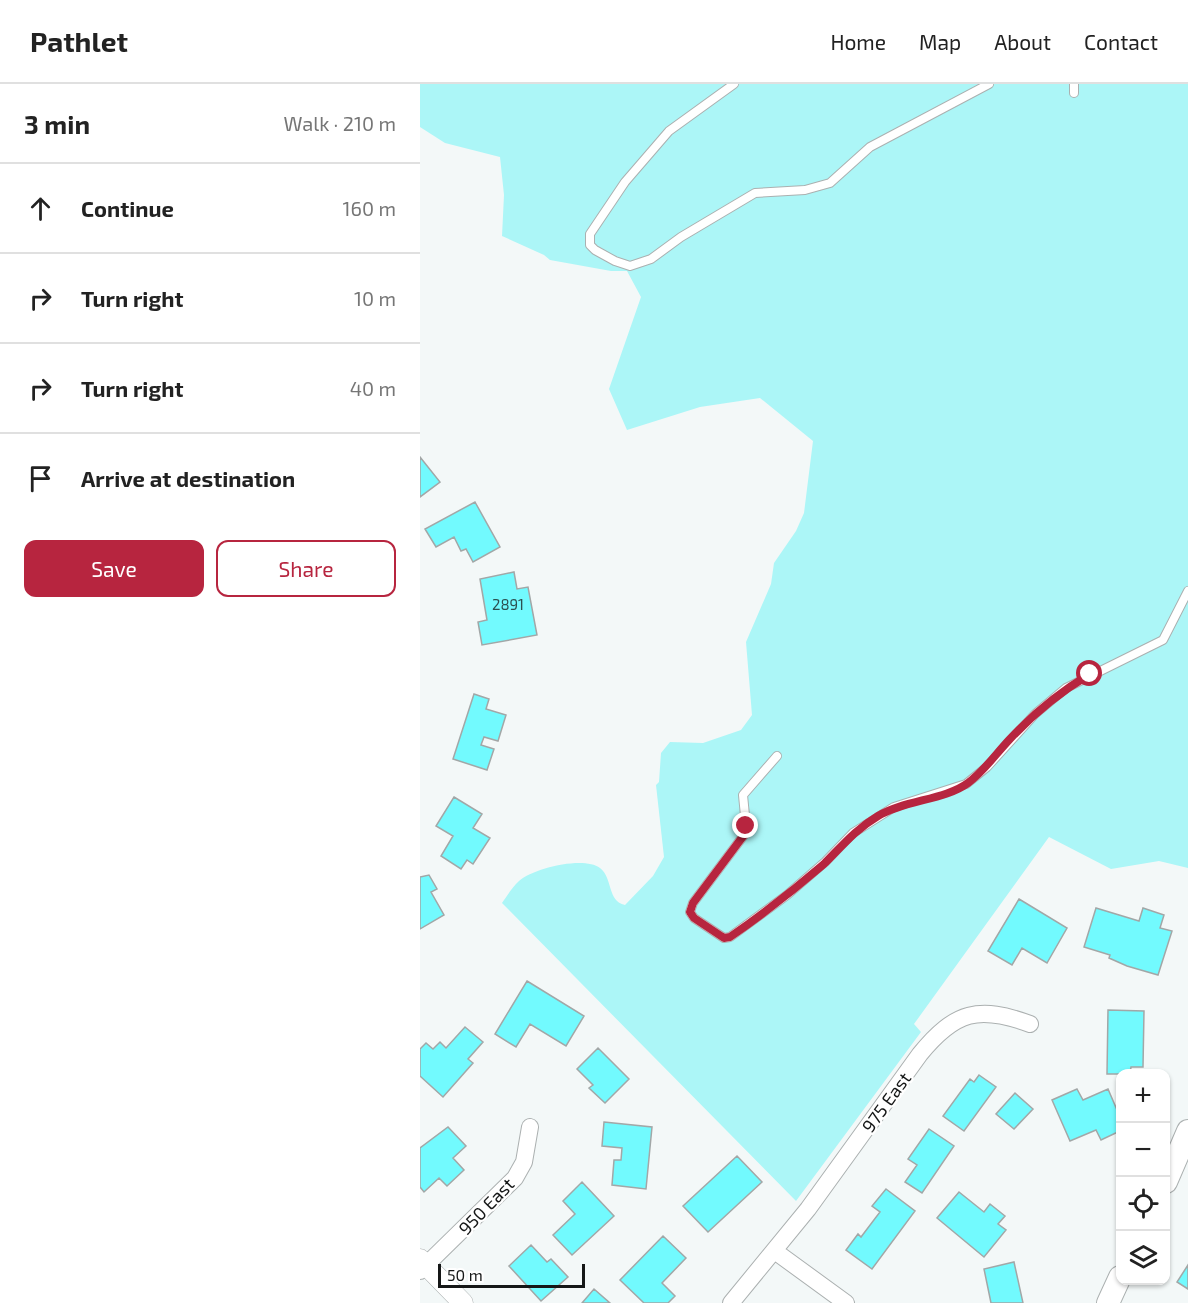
<!DOCTYPE html>
<html lang="en">
<head>
<meta charset="utf-8">
<style>
	:root { --surface:#fff; --page:#f2f2f2; --text:#222; --muted:#767676; --line:#e0e0e0; --accent:#b7253f }
	body { margin:0; font-family:"Exo 2",sans-serif; background:var(--page); color:var(--text) }
	.controls { position:absolute; right:18px; bottom:18px; display:grid; overflow:hidden; border-radius:12px; box-shadow:0 2px 4px #0004 }
	.controls button { width:54px; height:54px; display:grid; place-items:center; padding:0; border:0; border-bottom:2px solid var(--line); background:var(--surface); color:var(--text); font:30px sans-serif }
	.scale { position:absolute; left:18px; bottom:15px; width:147px; box-sizing:border-box; padding-left:6px; border:3px solid #151717; border-top:0; font-size:16px; line-height:21px; white-space:nowrap; color:#151717; -webkit-text-stroke:4px #fff; paint-order:stroke }
	.stop { position:absolute; width:18px; height:18px; margin:-14px; border:4px solid #b7253f; border-radius:50%; background:#fff }
	.stop.end { background:#b7253f; border-color:#fff; box-shadow:0 2px 6px #0008 }
	.list { margin:0; padding:0; list-style:none }
	h2 { display:flex; justify-content:space-between; align-items:center; height:78px; margin:0; padding:0 24px; font-size:26px }
	h2 small { font-size:20px; font-weight:400; color:var(--muted) }
	.list li { display:grid; grid-template-columns:39px 1fr auto; gap:18px; align-items:center; box-sizing:border-box; height:90px; padding:0 24px; border-top:2px solid var(--line) }
	.list b { display:block; font-size:22px; white-space:nowrap }
	.list em { font-size:20px; font-style:normal; color:var(--muted) }
	.actions { display:flex; gap:12px; padding:18px 24px }
	.actions a { flex:1; padding:14px 0; border:2px solid var(--accent); border-radius:12px; text-align:center; font-size:21px; color:var(--accent) }
	.actions .main { background:var(--accent); color:#fff }
	.icon { flex:none; width:33px; height:33px; fill:none; stroke:currentColor; stroke-width:2; stroke-linecap:round; stroke-linejoin:round }
	.map { position:relative; flex:none; width:768px; height:1219px; overflow:hidden }
	header { display:flex; align-items:center; gap:36px; box-sizing:border-box; height:84px; padding:0 30px; background:var(--surface); border-bottom:2px solid var(--line) }
	header strong { font-size:28px }
	nav { display:flex; gap:33px; margin-inline-start:auto; font-size:21px }
	main { display:flex }
	aside { flex:1; background:var(--surface) }
	.map>svg:first-child { display:block }
</style>
</head>
<body>
<header>
<strong>Pathlet</strong>
<nav><a>Home</a><a>Map</a><a>About</a><a>Contact</a></nav>
</header>
<main>
<aside>
<h2>3 min<small>Walk · 210 m</small></h2>
<ul class="list">
<li><svg class="icon" aria-label="ahead" viewBox="0 0 24 24"><path d="M12 20V5M6 11l6-6 6 6"/></svg><div><b>Continue</b></div><em>160 m</em></li>
<li><svg class="icon" aria-label="right" viewBox="0 0 24 24"><path d="M7 20v-9h11M14 6l5 5-5 5"/></svg><div><b>Turn right</b></div><em>10 m</em></li>
<li><svg class="icon" aria-label="right" viewBox="0 0 24 24"><path d="M7 20v-9h11M14 6l5 5-5 5"/></svg><div><b>Turn right</b></div><em>40 m</em></li>
<li><svg class="icon" aria-label="arrive" viewBox="0 0 24 24"><path d="M6 21V4h12l-3 4 3 4H6"/></svg><div><b>Arrive at destination</b></div></li>
</ul>
<div class="actions"><a class="main">Save</a><a>Share</a></div>
</aside>
<div class="map">
<svg width="768" height="1219" viewBox="0 0 768 1219">
	<rect width="100%" height="100%" fill="#f3f8f8"/>
	<!-- green -->
	<path fill="#acf6f7" d="M0,0H768V784L739,777L691,785L629,753L494,940L501,948L376,1117L82,819C87,812 93,802 99,797C114,784 164,772 180,784C193,794 187,817 205,821L233,792L244,773L236,701L239,698L241,669L250,658L283,659L321,646L332,631L326,558L351,500L354,479L376,447L384,429L393,357L340,314L280,323L207,346L189,305L221,213L207,187H191L130,176L124,171L82,152L84,111L80,73L25,59L0,43Z"/>
	<!-- building -->
	<path fill="#72fafe" stroke="#a2a7a7" stroke-width="1.5" d="M0,373L20,398L0,413Z
		M55,418L80,463L53,478L46,465L41,467L34,453L16,463L5,445Z
		M94,488L97,505L108,503L117,551L62,561L58,538L67,536L60,495Z
		M54,610L69,615L66,625L86,631L78,657L64,653L61,661L74,665L67,686L33,675Z
		M34,713L62,730L53,744L70,754L53,780L47,776L41,785L21,772L33,752L16,742Z
		M9,791L17,805L11,808L24,831L0,845V793Z
		M599,815L647,844L627,879L602,864L592,881L568,867Z
		M676,824L719,837L723,824L744,831L740,844L752,847L738,891L707,882L689,874L690,871L664,863Z
		M107,897L164,932L146,962L110,940L96,963L75,950Z
		M688,926L724,927L723,983H711L710,990H687Z
		M45,943L63,958L48,975L53,979L23,1013L0,992V965L6,959L13,965L20,958L26,964Z
		M178,964L209,995L185,1019L169,1004L173,1001L157,985Z
		M559,991L576,1003L544,1047L523,1032L550,995L554,998Z
		M657,1005L663,1016L688,1005L700,1033V1047L681,1056L676,1046L650,1057L632,1016Z
		M595,1009L613,1025L594,1045L576,1030Z
		M184,1038L232,1043L226,1105L192,1101L194,1076H201L202,1064L182,1062Z
		M28,1043L46,1062L33,1074L44,1086L27,1102L19,1094L4,1108L0,1103V1064Z
		M509,1045L534,1062L502,1109L485,1098L497,1081L488,1075Z
		M317,1072L342,1098L288,1148L263,1122Z
		M162,1098L194,1132L152,1171L133,1151L155,1130L143,1117Z
		M466,1105L495,1127L452,1185L426,1166L438,1150L441,1153L460,1128L452,1122Z
		M539,1108L564,1128L570,1120L585,1132L578,1140L586,1146L564,1173L517,1134Z
		M243,1152L266,1174L242,1199L255,1212L248,1219H224L200,1196Z
		M111,1161L127,1178L131,1175L148,1193L121,1217L89,1182Z
		M594,1178L603,1219H571L564,1185Z
		M768,1181V1205L757,1198Z
		M174,1205L190,1219H162Z"/>
	<g fill="none" stroke-linecap="round" stroke-linejoin="round">
		<defs>
			<path id="service" d="M314,0L249,47L205,98L170,150V161L175,166L195,177L210,182L231,175L261,153L335,109L385,106L410,99L450,63L569,0
				M654,0V9
				M357,672L323,711L326,742L324,751L273,819L270,828L274,834L304,854L310,853L367,811L405,778L433,749L474,723L546,700L567,683L615,630L646,604L743,556L768,507"/>
			<path id="minor" d="M356,1168L426,1219
				M0,1187L95,1094L104,1078L110,1043
				M311,1219L388,1125L500,970C535,927 559,921 610,940"/>
			<path id="tertiary" d="M0,1175L43,1219"/>
			<path id="secondary" d="M746,1098L768,1047
				M688,1219L700,1193"/>
		</defs>
		<!-- service casing -->
		<use href="#service" stroke="#abb0b0" stroke-width="10"/>
		<!-- minor casing -->
		<use href="#minor" stroke="#abb0b0" stroke-width="18"/>
		<!-- tertiary casing -->
		<use href="#tertiary" stroke="#abb0b0" stroke-width="21"/>
		<!-- secondary casing -->
		<use href="#secondary" stroke="#abb0b0" stroke-width="24"/>
		<!-- service -->
		<use href="#service" stroke="#fff" stroke-width="8"/>
		<!-- minor -->
		<use href="#minor" stroke="#fff" stroke-width="16"/>
		<!-- tertiary -->
		<use href="#tertiary" stroke="#fff" stroke-width="20"/>
		<!-- secondary -->
		<use href="#secondary" stroke="#fff" stroke-width="22"/>
	</g>
	<g fill="none" stroke-linecap="round" stroke-linejoin="round">
		<!-- route -->
		<path stroke="#b7253f" stroke-width="8" d="M326,742L324,751L273,819L270,828L274,834L304,854L310,853C343,830 374,806 404,780C422,762 436,745 458,732C485,716 525,716 548,699C564,687 575,671 589,656C613,630 640,608 670,590"/>
	</g>
	<g text-anchor="middle" dominant-baseline="central" stroke-width="4.5" stroke-linejoin="round" paint-order="stroke">
		<!-- number labels -->
		<g font-size="15" fill="#2c5051">
			<text x="88" y="520">2891</text>
		</g>
		<!-- street labels -->
		<g font-size="18" fill="#151717" stroke="#fff">
			<text transform="translate(466 1018) rotate(-54)">975 East</text>
			<text transform="translate(66 1122) rotate(-46)">950 East</text>
		</g>
	</g>
</svg>
<div class="controls">
<button>+</button>
<button>−</button>
<button><svg class="icon" aria-label="locate" viewBox="0 0 24 24"><circle cx="12" cy="12" r="6"/><path d="M12 2v4M12 18v4M2 12h4M18 12h4"/></svg></button>
<button><svg class="icon" aria-label="layers" viewBox="0 0 24 24"><path d="M12 4l9 5-9 5-9-5zM3 14l9 5 9-5"/></svg></button>
</div>
<div class="scale">50 m</div>
<div class="stop" style="left:670px;top:590px"></div>
<div class="stop end" style="left:326px;top:742px"></div>
</div>
</main>
</body>
</html>
